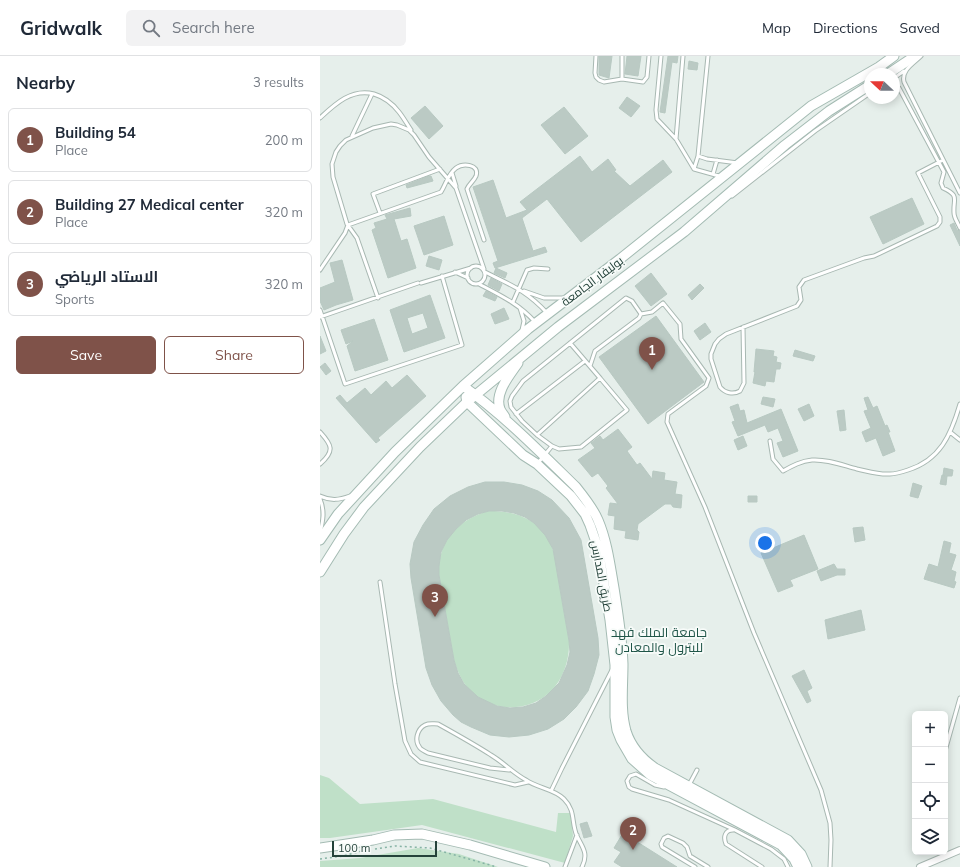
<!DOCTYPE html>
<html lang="en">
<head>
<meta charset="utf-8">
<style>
	:root { --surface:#fff; --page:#f2f2f3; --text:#1f2937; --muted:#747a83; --line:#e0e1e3; --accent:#7f5249 }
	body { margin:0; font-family:Mulish,Cairo,sans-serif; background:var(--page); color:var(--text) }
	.controls { position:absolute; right:12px; bottom:12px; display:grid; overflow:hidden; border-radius:6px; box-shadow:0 2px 10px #0003 }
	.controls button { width:36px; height:36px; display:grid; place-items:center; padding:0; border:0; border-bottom:1px solid var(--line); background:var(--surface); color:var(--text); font:20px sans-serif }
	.compass { position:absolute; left:544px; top:12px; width:36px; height:36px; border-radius:50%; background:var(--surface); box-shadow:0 2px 10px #0003; rotate:292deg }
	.scale { position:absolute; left:12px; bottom:10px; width:105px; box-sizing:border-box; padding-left:4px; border:2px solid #24423a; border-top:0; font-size:11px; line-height:14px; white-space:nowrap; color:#24423a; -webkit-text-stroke:3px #f7fbf9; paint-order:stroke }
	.you { position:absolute; left:445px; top:487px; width:14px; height:14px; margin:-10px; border:3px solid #fff; border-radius:50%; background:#1a73e8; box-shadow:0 0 0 6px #1a73e833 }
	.badge { display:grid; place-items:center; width:26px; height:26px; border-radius:50%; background:var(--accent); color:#fff; font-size:13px; font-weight:700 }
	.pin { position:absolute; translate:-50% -33px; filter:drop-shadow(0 1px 2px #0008) }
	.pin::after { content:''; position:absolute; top:21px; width:14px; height:12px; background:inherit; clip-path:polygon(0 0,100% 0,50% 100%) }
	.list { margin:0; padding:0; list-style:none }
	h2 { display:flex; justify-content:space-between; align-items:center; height:52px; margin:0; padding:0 16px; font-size:17px }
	h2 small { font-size:13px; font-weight:400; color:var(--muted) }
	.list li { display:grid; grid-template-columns:26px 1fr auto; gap:12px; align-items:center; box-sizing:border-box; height:64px; margin:0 8px 8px; padding:0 8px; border:1px solid var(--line); border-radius:6px }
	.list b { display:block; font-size:15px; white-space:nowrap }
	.list p { margin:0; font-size:13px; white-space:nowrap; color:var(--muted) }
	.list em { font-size:13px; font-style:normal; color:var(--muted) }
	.actions { display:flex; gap:8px; padding:12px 16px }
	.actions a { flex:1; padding:9px 0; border:1px solid var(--accent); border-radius:6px; text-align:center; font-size:14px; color:var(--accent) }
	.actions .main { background:var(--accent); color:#fff }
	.icon { flex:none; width:22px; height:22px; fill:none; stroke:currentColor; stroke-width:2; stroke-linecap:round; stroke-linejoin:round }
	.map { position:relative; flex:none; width:640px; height:811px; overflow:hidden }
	header { display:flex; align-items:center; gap:24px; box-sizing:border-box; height:56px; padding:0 20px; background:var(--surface); border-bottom:1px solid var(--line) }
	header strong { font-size:19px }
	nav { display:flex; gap:22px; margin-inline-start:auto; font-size:14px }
	.search { width:280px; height:36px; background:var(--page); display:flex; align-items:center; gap:10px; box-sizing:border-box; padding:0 14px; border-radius:6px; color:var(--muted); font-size:15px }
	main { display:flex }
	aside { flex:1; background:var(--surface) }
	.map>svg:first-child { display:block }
</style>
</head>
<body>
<header>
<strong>Gridwalk</strong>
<div class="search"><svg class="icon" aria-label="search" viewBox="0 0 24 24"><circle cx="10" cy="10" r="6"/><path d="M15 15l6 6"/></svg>Search here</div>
<nav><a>Map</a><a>Directions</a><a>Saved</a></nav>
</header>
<main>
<aside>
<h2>Nearby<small>3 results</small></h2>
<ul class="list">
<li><span class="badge">1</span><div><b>Building 54</b><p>Place</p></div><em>200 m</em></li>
<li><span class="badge">2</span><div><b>Building 27 Medical center</b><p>Place</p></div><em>320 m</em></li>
<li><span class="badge">3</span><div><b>الاستاد الرياضي</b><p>Sports</p></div><em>320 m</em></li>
</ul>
<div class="actions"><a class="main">Save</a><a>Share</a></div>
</aside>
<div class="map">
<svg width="640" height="811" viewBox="0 0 640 811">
	<rect width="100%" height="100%" fill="#e6efeb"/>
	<!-- green -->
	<path fill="#bfe0c8" d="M169,455C197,455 223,464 233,494C236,504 237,516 239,527C242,546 246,566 249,585C250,618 231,648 196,651C187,652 178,651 170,647C164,644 158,642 154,638C143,629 138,617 134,604L119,519C117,486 138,463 169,455Z
		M0,719L9,722L40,748L113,743L236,776L238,757H251L253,780L245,807L102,769L10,782H0Z
		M98,792L139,798L178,811H0V805L40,802Z"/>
	<!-- building -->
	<path fill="#bbcac4" stroke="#b8c9c2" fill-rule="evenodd" d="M279,0H292L289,22L279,19Z
		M307,0H321L318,20L305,18Z
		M348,0H358L357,7L352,6L345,57L340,56Z
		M369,5L378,7L377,14L368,13Z
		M307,41L320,50L311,61L299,52Z
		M105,50L123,70L109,83L91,62Z
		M244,51L268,80L245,98L221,69Z
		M260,100L272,116L288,103L296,114L294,115L310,130L343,104L352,116L261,186L227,143L202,162L213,195L225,191L227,196L175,212L173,207L178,205L153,131L173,124L186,162L207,154L200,146Z
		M109,120H111L113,125L87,132L86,129Z
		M592,142L604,168L563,188L550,161Z
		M90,152L91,160L74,163L81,185L87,183L96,212L68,222L52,174L56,172L54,167L67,163L65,159Z
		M124,160L133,189L104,199L94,170Z
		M634,167L637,174L640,175V190L630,169Z
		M109,200L122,204L119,214L106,210Z
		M22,204L33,244L16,249L4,254L0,245V232L15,226L10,207Z
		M176,212L187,217L185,222L174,217Z
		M331,217L347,238L331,250L315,230Z
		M171,222L182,228L179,235L168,229Z
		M380,228L384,232L372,244L368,239Z
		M166,235L177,241L175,245L163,240Z
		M110,239L125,282L84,296L70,254ZM103,257L108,272L92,278L87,262Z
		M184,252L189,263L175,268L171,258Z
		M336,260L384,326L328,368L279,301Z
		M54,263L68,304L35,315L27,290L33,285L26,288L21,274Z
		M385,267L391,276L380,284L374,275Z
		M0,280L6,295L0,298Z
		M436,293L454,295L453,300L457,301L456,306L461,307L460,313H456L454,326L446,325L445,330L433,327L435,316H434Z
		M475,294L495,300L493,305L473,300Z
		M5,307L11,315L6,319L0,311Z
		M87,319L106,340L58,382L60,384L56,387L16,342L20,339L27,347L45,332L51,339L66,325L72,332Z
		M443,341L455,343L453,351L441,348Z
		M548,341L553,352L557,350L565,370L567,369L570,376H568L575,395L563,400L556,382L546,386L542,376L551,372L544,355L548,354L544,342Z
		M418,348L420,355L424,354L427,367L461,353L478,395L463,401L457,387L463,385L458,372L448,376L445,369L418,380L412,366L415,365L410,351Z
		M489,348L494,360L484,365L478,353Z
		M524,354L526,374L520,375L517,355Z
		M298,373L312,391L307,395L317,409L320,407L332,423L333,415L345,417L344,424L357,426L355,438L362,439L361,452L353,451L351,448H345L318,468L317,474L319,476L318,484L305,482L306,475L294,473L295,460L288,459L290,447L298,448L286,432L288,430L278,417L272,421L258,404L275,392L271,387L280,380L283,384Z
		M423,380L427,390L418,394L414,384Z
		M624,412L633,414L632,420H627L626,429L620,428L622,419L625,420L623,419Z
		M165,426H184L202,429L218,435L232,444L249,462L261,484L278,582L279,599L274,618L268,635L256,651L244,663L228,673L209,679L189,681L170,679L151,671L141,666L133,659L121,645L112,629L106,612L91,522L90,508L94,486L103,469L114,453L130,440L148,431ZM169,455H182L194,457L205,461L214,467L225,479L233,493L249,585L250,596L247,609L239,627L226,640L216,647L203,651L190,652L177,650L158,641L144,628L138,617L134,604L119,519V510L121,496L127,484L136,473L146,464L158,458Z
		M593,427L602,430L598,442L590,440Z
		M428,440H437V446H428Z
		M543,471L545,484L535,486L533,472Z
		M484,479L498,513L470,524L473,530L458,536L441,497Z
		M624,485L631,487L629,497L636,499L631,514L636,516L634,525L636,526L634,532L604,523L609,508L618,511Z
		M514,508L517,513H525V519H517L501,525L497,515Z
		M541,554L545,574L508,583L505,564Z
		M484,614L492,632L487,635L491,645L487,647L472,620Z
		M267,766L272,780L264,782L260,768Z
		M303,777L357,811H302L294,806L301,796L294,792Z"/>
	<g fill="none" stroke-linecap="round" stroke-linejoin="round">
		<defs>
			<path id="lane" d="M276,0L275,17L276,21L279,24L284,26L302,23L323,26L327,21L329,0
				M341,0L336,54L337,63L356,83L374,113L399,120
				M601,0C594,7 581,14 584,26L640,137
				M574,22L584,15
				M302,23V0
				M574,28L579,32L624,116L621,127L623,132C640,140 633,142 634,157C634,162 638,167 640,172
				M0,62C15,48 32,32 54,38C64,41 72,47 79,56C83,61 87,68 91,74
				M32,80L52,38
				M356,83L363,0
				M378,100L387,103L418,107
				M374,113L378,100L388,0
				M132,117L136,130
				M393,118L397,104
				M412,140L495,75L550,37
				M60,157L53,138L120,113
				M147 219a9 9 0 1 1 18 0a9 9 0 1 1-18 0Z
				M0,214L25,177L28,169L121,136C126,128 128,118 136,112C143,107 160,108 156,120C154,125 149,128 147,133L164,184
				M135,216L148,222
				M165,216C191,229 207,235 227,257
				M101,227L151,212
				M159,228C180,239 199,248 215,266
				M204,235L224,242H245
				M58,242L37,182L27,168L13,121L12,108L16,96L20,90L26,84L53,72L71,68L77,69L89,74L94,79L109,101L136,132L164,213
				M193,246L207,214L214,212L228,213
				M200,252L204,265L202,274
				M0,254L25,328L142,289L122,220
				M321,258L332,256L343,247L360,268L361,283L389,322L386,330L348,358L347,366L385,451L434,577L501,734L510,767L511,784L510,811
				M0,261L98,227
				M423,271L424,327L420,335C413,339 405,337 400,331L391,303V298L395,288L399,283L406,278L477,250L481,244L479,231L484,224L544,202L554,200L617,170L620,166V161L598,117L623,104
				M270,310L275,295L319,262L321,258L312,245L306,242L203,325L192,340L190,345L191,351L202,365L217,379L232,390L239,393L261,391L307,354L280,322
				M196,358L265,305
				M0,376C12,389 15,395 0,408
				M630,376L640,384
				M217,379L280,322L250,287
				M450,385L453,403L463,415C472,410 481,405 492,404C507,403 522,409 537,413C547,415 559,419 570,418C576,418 582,416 588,414C620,404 631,379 640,348
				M218,407L232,390
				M0,440C11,445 19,444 30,440
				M0,443C5,455 3,465 0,477
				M60,526L75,628L85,685L91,698L100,706L195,729L208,726
				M625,695L640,642
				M189,714L170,712L108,697C106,696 102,694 100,692C94,685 97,673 105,669C109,667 113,668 118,668C136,678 154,688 171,699C183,706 193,717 206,724C217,732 235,733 244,743C256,755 251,767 257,780C262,791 269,797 262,811
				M369,729L377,714
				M344,731L335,729L316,718L310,720L307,725L309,731L312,733L349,744L415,774L451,793L464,803L468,811
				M231,735L242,712L292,614
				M413,774C405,774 403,781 406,788L442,811
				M245,811L257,779
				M375,811L342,791L341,788L344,782L348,780L363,787L367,791L370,800L388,811"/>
			<path id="street" d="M600,811L640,794"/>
			<path id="secondary" d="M568,18L595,0
				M143,330C184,359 220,396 256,431C264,441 273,452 278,464C287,485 290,509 294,532C298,557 302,582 303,608C303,630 300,654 306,675C311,691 322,703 335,712L468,784L481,798L487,811
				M146,341L147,346L203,399L217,408L251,440L265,458L270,469L278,492L290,564L295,609V661L297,674L301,684L312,703L330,719L461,789L474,803L478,811
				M185,361C184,359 181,356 180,353C174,337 190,319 198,307
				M0,484L18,458L75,396L143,330L208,273L300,203L491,50L559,11L574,0
				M0,516L24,478L44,451L100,391L147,346L238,271L364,176L465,89L509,55L550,29
				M0,792L53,784L74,779L102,778L150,789L225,811"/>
		</defs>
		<!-- lane casing -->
		<use href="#lane" stroke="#a8b8b2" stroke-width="5"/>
		<!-- street casing -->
		<use href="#street" stroke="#a8b8b2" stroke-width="8"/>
		<!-- secondary casing -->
		<use href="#secondary" stroke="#a4bbb3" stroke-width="11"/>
		<!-- path -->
		<path stroke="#86b3a5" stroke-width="1.5" stroke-dasharray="2 3" stroke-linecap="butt" d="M55,793L75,790L110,792L177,811
			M0,803L23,800L49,793"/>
		<!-- lane -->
		<use href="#lane" stroke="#fff" stroke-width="3"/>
		<!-- street -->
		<use href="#street" stroke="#fff" stroke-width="6"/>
		<!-- secondary -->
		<use href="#secondary" stroke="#fff" stroke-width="9"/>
	</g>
	<g text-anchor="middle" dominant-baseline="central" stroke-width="3.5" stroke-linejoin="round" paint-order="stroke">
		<!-- street labels -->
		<g font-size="12" fill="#24423a" stroke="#f7fbf9">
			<text transform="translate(272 225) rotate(-37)">بوليفار الجامعة</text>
			<text transform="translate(282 520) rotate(79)">طريق المدارس</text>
		</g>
		<!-- neighbourhood labels -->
		<g font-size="13" fill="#1f5548" stroke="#f7fbf9">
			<text x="339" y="576">جامعة الملك فهد<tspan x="339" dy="15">للبترول والمعادن</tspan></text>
		</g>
	</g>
</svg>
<div class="controls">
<button>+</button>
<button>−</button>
<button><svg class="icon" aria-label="locate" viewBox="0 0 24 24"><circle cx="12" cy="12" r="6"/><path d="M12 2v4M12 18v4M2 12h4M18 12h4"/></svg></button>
<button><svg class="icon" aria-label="layers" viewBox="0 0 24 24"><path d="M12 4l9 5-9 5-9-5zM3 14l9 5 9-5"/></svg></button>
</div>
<svg class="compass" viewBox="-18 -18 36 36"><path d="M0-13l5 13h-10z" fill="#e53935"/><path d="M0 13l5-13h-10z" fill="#747a83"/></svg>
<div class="scale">100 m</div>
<div class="you"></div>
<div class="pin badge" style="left:332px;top:314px">1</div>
<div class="pin badge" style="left:313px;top:794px">2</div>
<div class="pin badge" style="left:115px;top:561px">3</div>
</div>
</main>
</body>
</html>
